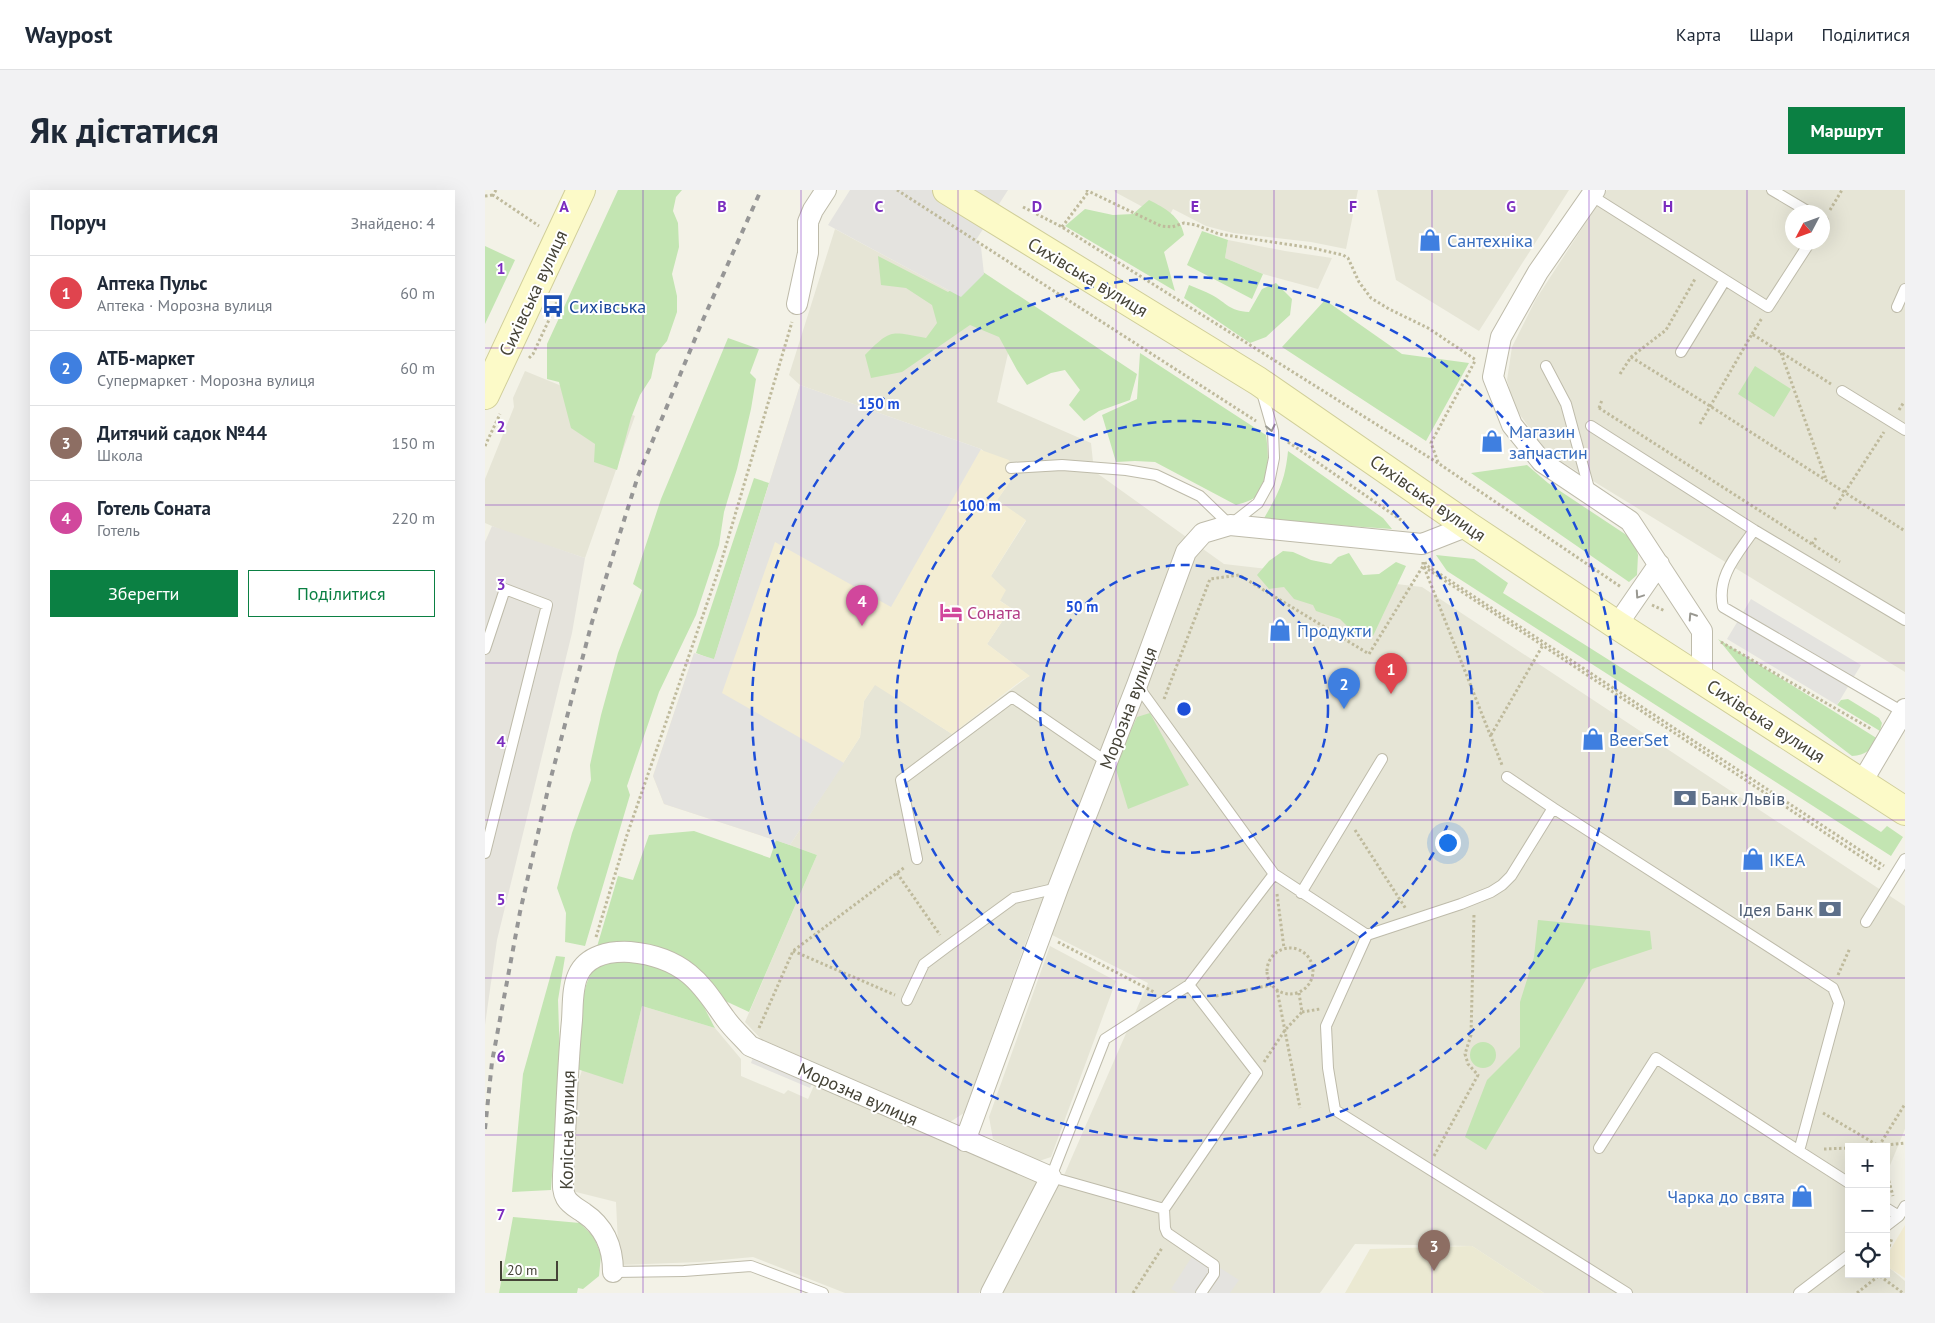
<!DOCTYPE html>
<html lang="uk">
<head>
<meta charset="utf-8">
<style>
	:root { --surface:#fff; --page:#f2f2f3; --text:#1f2937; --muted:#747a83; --line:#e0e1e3; --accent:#0b8043 }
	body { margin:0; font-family:"PT Sans",sans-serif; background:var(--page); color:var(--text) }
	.controls { position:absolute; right:15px; bottom:15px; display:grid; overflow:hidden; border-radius:0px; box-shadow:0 5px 20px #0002 }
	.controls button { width:45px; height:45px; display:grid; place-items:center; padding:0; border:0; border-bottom:1px solid var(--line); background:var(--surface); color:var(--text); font:25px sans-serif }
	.compass { position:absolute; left:1300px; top:15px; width:45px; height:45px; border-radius:50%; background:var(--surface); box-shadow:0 5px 20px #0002; rotate:229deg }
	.scale { position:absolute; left:15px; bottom:12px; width:58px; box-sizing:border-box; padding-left:5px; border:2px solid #454337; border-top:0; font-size:14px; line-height:18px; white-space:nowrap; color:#454337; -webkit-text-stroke:4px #fff; paint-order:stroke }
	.you { position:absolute; left:962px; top:652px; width:18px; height:18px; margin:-12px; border:4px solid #fff; border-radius:50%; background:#1a73e8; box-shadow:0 0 0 8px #1a73e833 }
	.badge { display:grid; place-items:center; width:32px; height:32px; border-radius:50%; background:var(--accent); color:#fff; font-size:16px; font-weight:700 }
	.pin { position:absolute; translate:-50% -41px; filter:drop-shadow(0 1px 2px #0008) }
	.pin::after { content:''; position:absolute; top:26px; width:18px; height:15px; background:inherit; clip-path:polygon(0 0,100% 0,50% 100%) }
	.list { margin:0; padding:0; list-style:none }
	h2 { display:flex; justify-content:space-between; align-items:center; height:65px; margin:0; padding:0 20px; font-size:21px }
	h2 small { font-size:16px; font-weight:400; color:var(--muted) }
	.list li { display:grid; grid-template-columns:32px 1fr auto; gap:15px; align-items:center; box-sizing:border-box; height:75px; padding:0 20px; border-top:1px solid var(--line) }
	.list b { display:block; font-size:19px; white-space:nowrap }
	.list p { margin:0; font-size:16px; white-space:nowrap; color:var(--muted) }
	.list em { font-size:16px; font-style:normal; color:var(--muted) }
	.actions { display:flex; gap:10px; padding:15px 20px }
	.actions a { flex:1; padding:11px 0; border:1px solid var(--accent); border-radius:0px; text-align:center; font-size:18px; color:var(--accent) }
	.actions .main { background:var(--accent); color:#fff }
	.icon { flex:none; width:28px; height:28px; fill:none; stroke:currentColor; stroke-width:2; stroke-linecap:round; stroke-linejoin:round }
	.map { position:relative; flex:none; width:1420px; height:1103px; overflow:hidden; border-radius:0px }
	header { display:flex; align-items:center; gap:30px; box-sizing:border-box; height:70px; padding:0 25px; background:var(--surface); border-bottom:1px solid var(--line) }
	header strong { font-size:24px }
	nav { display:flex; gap:28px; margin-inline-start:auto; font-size:18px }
	.intro { display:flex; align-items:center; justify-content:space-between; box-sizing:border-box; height:120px; padding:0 30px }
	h1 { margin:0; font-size:35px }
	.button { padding:12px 22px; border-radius:0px; background:var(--accent); color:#fff; font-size:18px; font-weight:700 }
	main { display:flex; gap:30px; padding:0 30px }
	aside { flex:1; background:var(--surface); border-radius:0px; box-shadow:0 5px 20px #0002 }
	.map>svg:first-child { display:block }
</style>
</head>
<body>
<header>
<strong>Waypost</strong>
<nav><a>Карта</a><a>Шари</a><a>Поділитися</a></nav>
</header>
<div class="intro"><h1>Як дістатися</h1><a class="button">Маршрут</a></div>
<main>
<aside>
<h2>Поруч<small>Знайдено: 4</small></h2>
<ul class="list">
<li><span class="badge" style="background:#e0444e">1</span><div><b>Аптека Пульс</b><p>Аптека · Морозна вулиця</p></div><em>60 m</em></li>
<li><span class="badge" style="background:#3f7fe0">2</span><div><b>АТБ-маркет</b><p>Супермаркет · Морозна вулиця</p></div><em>60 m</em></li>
<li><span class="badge" style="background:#8d6e63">3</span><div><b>Дитячий садок №44</b><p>Школа</p></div><em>150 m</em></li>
<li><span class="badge" style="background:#d1479c">4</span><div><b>Готель Соната</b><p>Готель</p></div><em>220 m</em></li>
</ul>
<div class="actions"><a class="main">Зберегти</a><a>Поділитися</a></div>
</aside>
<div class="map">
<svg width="1420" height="1103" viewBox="0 0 1420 1103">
	<rect width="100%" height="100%" fill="#f3f2e7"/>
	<!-- residential -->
	<path fill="#e6e5d6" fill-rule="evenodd" d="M629,0H873L861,59L826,52L748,43L721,36L688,19L682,30L630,2Z
		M892,0H1084L994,141L911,90Z
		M1122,0H1420V482L1064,264L1029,217L1022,190L1027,157L1051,109ZM1308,22H1338V52H1308Z
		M350,39L476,107L526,150L512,212L606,253L609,281L739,374L937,397L1420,716V939L1401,985V957H1364V1084H1401V1075L1420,1091V1103H1059L987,1056L870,1054L835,1103H516L580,983L663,793L547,735L479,923L465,932L276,849L260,832L332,665L305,655L375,547L379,511L390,494L467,544L544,486L502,454L526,418L514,410L506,386L541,331L512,310L529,286L496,259L315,195L304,185Z
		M743,50L800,61L847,68L833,99L778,84L740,68Z
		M40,181L150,226L100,368L21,342L0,333V289L29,217L28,208Z
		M565,756L631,791L566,967L554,971L508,949L504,927Z
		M157,816L230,838L256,869V886L299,904L303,900L323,909L332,889L557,991L494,1103H360L268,1067L215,1072L134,1075L131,1012L87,1001L91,899L97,880L138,893Z"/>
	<!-- commercial -->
	<path fill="#f3edd3" d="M315,195L524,270L529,286L512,310L541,330L506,386L521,400L515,411L526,418L502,454L545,486L537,490L467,544L390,495L379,511L375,547L305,655L179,614L168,586L209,463L229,469Z
		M1420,1035V1088L1401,1076V1067Z"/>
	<!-- industrial -->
	<path fill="#e5e3dc" d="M7,336L100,368L87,443L12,750L0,835V352Z"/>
	<!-- education -->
	<path fill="#ebe9d2" d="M987,1056L1059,1103H860L885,1059Z"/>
	<!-- green -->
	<path fill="#c3e5b2" d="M133,0H197L191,7L188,21L193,33L194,57L187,84L192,106V122L182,151L171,164L166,188L155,205L146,228L132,280L109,272L110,254L86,238L74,192L62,189V154Z
		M664,10C680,18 696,27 699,45L679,62L690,101L580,36L600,19L628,25L648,24Z
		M717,41L743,50L740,68L778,84L767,109L702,75Z
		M0,56L30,70L0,134Z
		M393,66L463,102L495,80L652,184L645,210L614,221L599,231L584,215L595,200L580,180L566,183L542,195L532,180L514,147L485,135L417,182L386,188L380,165C407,138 405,142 441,148L452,133L447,115L421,98L396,95Z
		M791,93L807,109L805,125L781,147L765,153L699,108L704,95C711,98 720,101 727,105C742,113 744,121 764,122L777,99Z
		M840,110L917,164L984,173L941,251L797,157Z
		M243,148L274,159L265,183L271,189L266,219L252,279L239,322L234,355L211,425L174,502L142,596L145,605L100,756L80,752L81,723L72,698L87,643L106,590L105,575L116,525L133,463L157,400L148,394L176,309Z
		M655,163L781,245C784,266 785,290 770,307C766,311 757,313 751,315L670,272L650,271L631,272L617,225L652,209Z
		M1270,176L1306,199L1289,227L1253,204Z
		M803,261L898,328L907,339L778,330C793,304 800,292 803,261Z
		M1042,275L1063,293L1149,350L1153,365L1152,385L1144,392L986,283Z
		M269,288L284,293L229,470L211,463Z
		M798,361L808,362L826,370L846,374L853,367L864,363L878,385L894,384L911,372L921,376L888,446L871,445L855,429L831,421L828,415L809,409L799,397L784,399L772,385L784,371Z
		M951,365L989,369L1023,393L1018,403L1396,642L1402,636L1418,647L1406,666L962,381Z
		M1233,449L1393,549C1386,560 1381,565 1367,566L1264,487Z
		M1363,509L1394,528L1397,533L1395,541L1352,515L1356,510Z
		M665,523L704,595L643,619L630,576L652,527Z
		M209,641L285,668L291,650L332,665L264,822L234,808L219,788L111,760L133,686L148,690L164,645Z
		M1053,730L1165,741L1167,759L1107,779L1001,960L980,947L1002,890L1035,857V812L1049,767Z
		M71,766L80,767L73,810L75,869L66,1000L27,1002L38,884Z
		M123,770C151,770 182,769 203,791C212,800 223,826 230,838L157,816L138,894L92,879C93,854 94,802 107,782C110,777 118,774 123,770Z
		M985 865a13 13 0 1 1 26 0a13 13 0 1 1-26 0Z
		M28,1027L95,1033L109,1047L116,1065L114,1086L98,1099L93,1098L92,1103H14Z"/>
	<!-- parking -->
	<path fill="#e4e3df" d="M365,0H523L491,50L496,57L499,84L476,107L343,35Z
		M315,195L496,259L406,417L290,352L237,503L359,573L305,655L179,614L168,586L209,463L229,469Z
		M1266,409L1376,475L1352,515L1242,449Z
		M271,859L331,885L325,898L266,873Z
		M710,1062L754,1090L745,1103H693L686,1099Z"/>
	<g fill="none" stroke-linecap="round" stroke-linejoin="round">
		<defs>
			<path id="service" d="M1287,0L1324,22
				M1107,6L1240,90L1196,162
				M1338,31V33
				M1240,90L1283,117L1325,52
				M1412,117L1420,99
				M1061,176L1081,214L1105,302
				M1357,201L1420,240
				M1106,236L1269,340L1420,430
				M526,278L577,275L641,280L671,285L715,306L745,335L773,313L784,293L789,268L788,241L776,199
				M1269,340C1253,364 1231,386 1238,417L1418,522
				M0,459L20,399L62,415L0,663
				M652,495L789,684L704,795L772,883L679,1019L566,987L620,849L704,795
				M1022,587L1068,618
				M432,669L416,590L527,507L622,572
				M789,684L882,745L841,836L843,878L850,920L1142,1103
				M816,703L897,569
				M1381,732L1420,669
				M882,745L976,714L1006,702L1017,695L1026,686L1068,618L1348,798L1354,813L1314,961L1364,993
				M422,810L439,774L463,756L529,708L573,698
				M1114,958L1171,868L1314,961
				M1401,1018L1414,1026
				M679,1019L680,1038L682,1043L729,1075V1084L716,1103
				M1401,1036L1414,1026L1420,1016
				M128,1082L199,1081L266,1076L338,1103
				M1314,1103L1364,1065"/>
			<path id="minor" d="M1110,0L1053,82L1016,147L1008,187L1027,235L1057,272L1145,331L1217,441V489
				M312,114L323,63V32L328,20L341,0
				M1132,435L1174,374
				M1377,592L1420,519
				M480,951L573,698L652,495L701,362L718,343L745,335L937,354L983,336
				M128,1082C128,1057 120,1037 99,1023C92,1018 85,1015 81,1008C77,1001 78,993 78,985C81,933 82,882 87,830C88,816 87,798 93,785C102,765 125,761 145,762C167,764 187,770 204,784C219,796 229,813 240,828C247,838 257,847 265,856L566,987L506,1103"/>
			<path id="secondary" d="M462,0L773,191L983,336L1132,435L1420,621
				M0,205L96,0"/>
		</defs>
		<!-- service casing -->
		<use href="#service" stroke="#bebbaa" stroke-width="12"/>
		<!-- minor casing -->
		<use href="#minor" stroke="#bebbaa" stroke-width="22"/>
		<!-- secondary casing -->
		<use href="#secondary" stroke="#d0ce99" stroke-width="30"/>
		<!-- path -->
		<path stroke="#bfba9c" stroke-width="3" stroke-dasharray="2.5 2.5" stroke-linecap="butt" d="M11,0L8,5L54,36
			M412,0L771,231
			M601,0L676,36L687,37L699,33L711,35L734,44L827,58L858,65L863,68L874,92L886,108L904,119L943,138L991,170
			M0,6L8,5
			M538,17L577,37L953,273L1136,397
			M1345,20L1357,0
			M577,37L604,1
			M1267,144L1277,128
			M1296,163L1341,289
			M1146,167L1225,216L1420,341
			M44,168L48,164L71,115L72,109
			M1135,184L1146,167L1181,140L1210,89
			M1114,218L1355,372
			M1114,218L1117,210
			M1414,220L1419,212
			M1215,234L1267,144L1346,194
			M803,252L919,332
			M0,256L15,224
			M953,272L946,253L990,171
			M1349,319L1399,242
			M1327,354L1331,348
			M938,372V376L1396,680
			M940,372L941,375L1399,676
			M939,377L1017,575
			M1167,415L1180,421
			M1236,452L1386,539
			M679,509L725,389L754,385L884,464L938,376
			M1006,545L1058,455
			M870,640L921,719
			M412,683L455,745
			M792,704L799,758
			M111,747L142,645L235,376L307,132
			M573,752L669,802
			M782 781a23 23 0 1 1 46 0a23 23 0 1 1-46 0Z
			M308,761L410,805
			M1353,785L1365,758
			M792,800L815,918
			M731,806L786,795
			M817,822L835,819
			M274,838L308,761L420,677
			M779,872L800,840L817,822L814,803
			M1338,923L1394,956
			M1394,956L1420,914
			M1381,957L1420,953
			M1339,959L1364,958
			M949,966L993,885L983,874L980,864L986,845L989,724
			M1401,981L1408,1006
			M1401,1066L1407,1048
			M1395,1086L1418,1103
			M648,1103L677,1058
			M1372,1103L1396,1084"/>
		<!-- service -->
		<use href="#service" stroke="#fff" stroke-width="10"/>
		<!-- minor -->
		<use href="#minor" stroke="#fff" stroke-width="20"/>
		<!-- secondary -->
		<use href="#secondary" stroke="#fcfac8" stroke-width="28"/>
		<!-- rail -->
		<path stroke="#969696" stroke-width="4" stroke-dasharray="6 6" stroke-linecap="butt" d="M0,939L7,872L35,722L64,595L107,432L153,286L217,132L276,0"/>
	</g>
	<!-- one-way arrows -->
	<defs><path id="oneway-chevron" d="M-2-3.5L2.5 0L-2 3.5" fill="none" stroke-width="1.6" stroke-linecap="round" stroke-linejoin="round" transform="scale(1.25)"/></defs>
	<g stroke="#999891">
		<use href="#oneway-chevron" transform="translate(786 238) rotate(78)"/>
		<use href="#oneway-chevron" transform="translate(1154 405) rotate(124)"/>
		<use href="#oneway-chevron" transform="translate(1207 426) rotate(-123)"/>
	</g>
	<!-- grid -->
	<path fill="none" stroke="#7b2cbf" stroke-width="1" stroke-opacity="0.55" d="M158,0V1103M316,0V1103M473,0V1103M631,0V1103M789,0V1103M947,0V1103M1104,0V1103M1262,0V1103M0,158H1420M0,315H1420M0,473H1420M0,630H1420M0,788H1420M0,945H1420"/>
	<!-- distance rings -->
	<g fill="none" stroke="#1d4ed8" stroke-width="2.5" stroke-dasharray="9 6">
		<circle cx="699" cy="519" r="144"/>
		<circle cx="699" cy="519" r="288"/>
		<circle cx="699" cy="519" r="432"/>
	</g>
	<!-- icons -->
	<defs>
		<symbol id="shop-bare" viewBox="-9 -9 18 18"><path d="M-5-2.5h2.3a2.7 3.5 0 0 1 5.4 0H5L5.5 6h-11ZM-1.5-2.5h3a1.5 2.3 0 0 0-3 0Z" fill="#3f7fe0" stroke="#fff" stroke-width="2.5" paint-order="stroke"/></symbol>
		<symbol id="bus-bare" viewBox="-9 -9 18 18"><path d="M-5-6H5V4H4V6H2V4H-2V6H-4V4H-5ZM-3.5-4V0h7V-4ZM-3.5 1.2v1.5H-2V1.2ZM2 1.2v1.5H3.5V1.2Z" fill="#1a4fb4" stroke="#fff" stroke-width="2.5" paint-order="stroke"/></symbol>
		<symbol id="hotel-bare" viewBox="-9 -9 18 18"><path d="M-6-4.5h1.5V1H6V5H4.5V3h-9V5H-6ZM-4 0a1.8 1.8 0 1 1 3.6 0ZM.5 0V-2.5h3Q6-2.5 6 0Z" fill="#d1479c" stroke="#fff" stroke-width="2.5" paint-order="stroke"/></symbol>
		<symbol id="bank-bare" viewBox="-9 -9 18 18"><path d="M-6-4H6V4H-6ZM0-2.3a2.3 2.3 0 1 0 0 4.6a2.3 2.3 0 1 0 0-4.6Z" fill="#5c6f8a" stroke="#fff" stroke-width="2.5" paint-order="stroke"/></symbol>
	</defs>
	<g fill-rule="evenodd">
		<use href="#shop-bare" x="929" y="34" width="32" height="32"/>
		<use href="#bus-bare" x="52" y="100" width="32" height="32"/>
		<use href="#shop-bare" x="991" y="235" width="32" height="32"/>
		<use href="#hotel-bare" x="450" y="406" width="32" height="32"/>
		<use href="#shop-bare" x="779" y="424" width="32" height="32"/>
		<use href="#shop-bare" x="1092" y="533" width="32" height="32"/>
		<use href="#bank-bare" x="1184" y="592" width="32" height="32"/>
		<use href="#shop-bare" x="1252" y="653" width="32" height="32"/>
		<use href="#bank-bare" x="1329" y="703" width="32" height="32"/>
		<use href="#shop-bare" x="1301" y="990" width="32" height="32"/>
	</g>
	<g text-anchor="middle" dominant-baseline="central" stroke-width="4" stroke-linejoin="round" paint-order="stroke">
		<!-- shop labels -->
		<g font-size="18" fill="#366cbe" stroke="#fff" text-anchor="start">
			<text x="962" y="50">Сантехніка</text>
			<text x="1024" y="241">Магазин<tspan x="1024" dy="21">запчастин</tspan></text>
			<text x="812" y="440">Продукти</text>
			<text x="1124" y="549">BeerSet</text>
			<text x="1284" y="669">IKEA</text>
			<text x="1300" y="1006" text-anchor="end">Чарка до свята</text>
		</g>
		<!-- street labels -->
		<g font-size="18" fill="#454337" stroke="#fff">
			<text transform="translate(603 87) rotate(31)">Сихівська вулиця</text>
			<text transform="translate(48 103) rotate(-65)">Сихівська вулиця</text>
			<text transform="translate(943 308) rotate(35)">Сихівська вулиця</text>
			<text transform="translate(643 518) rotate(-69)">Морозна вулиця</text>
			<text transform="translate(1281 531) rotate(33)">Сихівська вулиця</text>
			<text transform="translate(373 904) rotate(24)">Морозна вулиця</text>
			<text transform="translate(82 940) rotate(-89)">Колісна вулиця</text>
		</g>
		<!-- transit labels -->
		<g font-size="18" fill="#164399" stroke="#fff" text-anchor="start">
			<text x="84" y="116">Сихівська</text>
		</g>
		<!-- hotel labels -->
		<g font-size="18" fill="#b23c85" stroke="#fff" text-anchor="start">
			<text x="482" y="422">Соната</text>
		</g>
		<!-- service labels -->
		<g font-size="18" fill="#4e5e75" stroke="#fff" text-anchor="start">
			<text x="1216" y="608">Банк Львів</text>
			<text x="1328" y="719" text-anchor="end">Ідея Банк</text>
		</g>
	</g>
	<g font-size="16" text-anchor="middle" font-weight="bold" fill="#7b2cbf" stroke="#fff" stroke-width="4" stroke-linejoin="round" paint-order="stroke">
		<text x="79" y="22">A</text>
		<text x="237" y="22">B</text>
		<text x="394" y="22">C</text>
		<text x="552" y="22">D</text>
		<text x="710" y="22">E</text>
		<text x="868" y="22">F</text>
		<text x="1026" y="22">G</text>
		<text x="1183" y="22">H</text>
		<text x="16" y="84">1</text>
		<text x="16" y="242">2</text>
		<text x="16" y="400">3</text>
		<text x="16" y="557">4</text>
		<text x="16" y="715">5</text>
		<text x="16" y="872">6</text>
		<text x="16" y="1030">7</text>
	</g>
	<circle cx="699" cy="519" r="8" fill="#1d4ed8" stroke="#fff" stroke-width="2.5"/>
	<g font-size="15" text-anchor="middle" font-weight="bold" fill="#1d4ed8" stroke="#fff" stroke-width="4" stroke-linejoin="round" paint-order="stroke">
		<text x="394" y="219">150 m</text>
		<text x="495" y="321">100 m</text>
		<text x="597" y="422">50 m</text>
	</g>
</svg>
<div class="controls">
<button>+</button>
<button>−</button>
<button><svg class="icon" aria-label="locate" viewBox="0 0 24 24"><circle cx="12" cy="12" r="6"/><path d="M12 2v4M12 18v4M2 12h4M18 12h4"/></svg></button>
</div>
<svg class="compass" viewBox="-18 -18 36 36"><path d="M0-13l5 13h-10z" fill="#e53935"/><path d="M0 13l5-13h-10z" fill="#747a83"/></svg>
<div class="scale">20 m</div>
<div class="you"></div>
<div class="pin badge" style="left:906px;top:504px;background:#e0444e">1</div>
<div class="pin badge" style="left:859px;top:519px;background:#3f7fe0">2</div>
<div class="pin badge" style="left:949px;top:1081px;background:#8d6e63">3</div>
<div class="pin badge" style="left:377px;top:436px;background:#d1479c">4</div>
</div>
</main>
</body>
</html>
